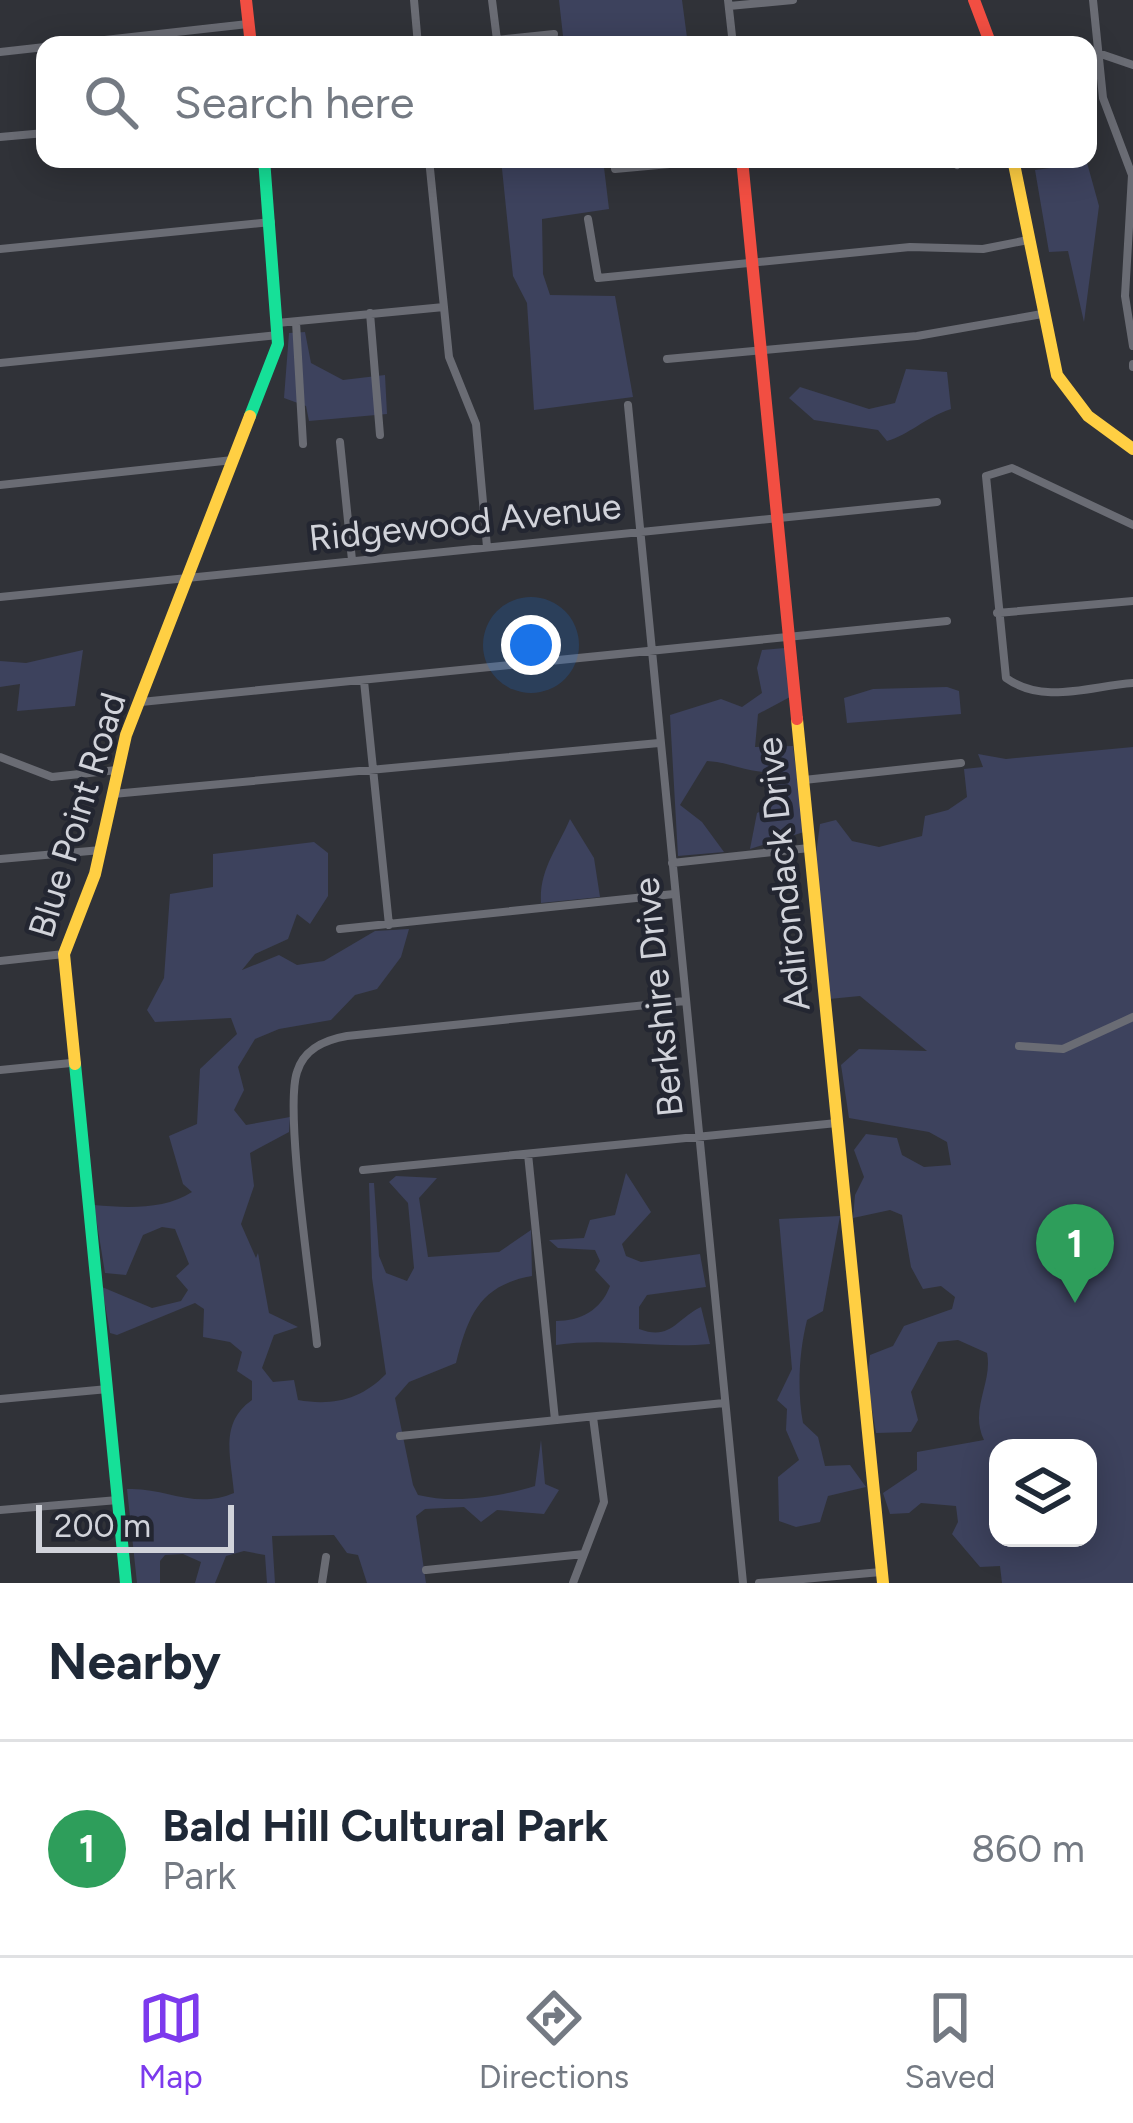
<!DOCTYPE html>
<html lang="en">
<head>
<meta charset="utf-8">
<style>
	:root { --surface:#fff; --page:#f6f6f7; --text:#1f2937; --muted:#747a83; --line:#e0e1e3; --accent:#7c3aed }
	body { margin:0; font-family:Figtree,sans-serif; background:var(--page); color:var(--text) }
	.controls { position:absolute; right:36px; bottom:36px; display:grid; overflow:hidden; border-radius:24px; box-shadow:0 6px 30px #0003 }
	.controls button { width:108px; height:108px; display:grid; place-items:center; padding:0; border:0; border-bottom:3px solid var(--line); background:var(--surface); color:var(--text); font:60px sans-serif }
	.scale { position:absolute; left:36px; bottom:30px; width:198px; box-sizing:border-box; padding-left:12px; border:6px solid #d1d3da; border-top:0; font-size:33px; line-height:42px; white-space:nowrap; color:#d1d3da; -webkit-text-stroke:9px #232631; paint-order:stroke }
	.you { position:absolute; left:531px; top:645px; width:42px; height:42px; margin:-30px; border:9px solid #fff; border-radius:50%; background:#1a73e8; box-shadow:0 0 0 18px #1a73e833 }
	.badge { display:grid; place-items:center; width:78px; height:78px; border-radius:50%; background:var(--accent); color:#fff; font-size:39px; font-weight:700 }
	.pin { position:absolute; translate:-50% -99px; filter:drop-shadow(0 3px 6px #0008) }
	.pin::after { content:''; position:absolute; top:63px; width:42px; height:36px; background:inherit; clip-path:polygon(0 0,100% 0,50% 100%) }
	.list { margin:0; padding:0; list-style:none }
	h2 { display:flex; justify-content:space-between; align-items:center; height:156px; margin:0; padding:0 48px; font-size:51px }
	h2 small { font-size:39px; font-weight:400; color:var(--muted) }
	.list li { display:grid; grid-template-columns:78px 1fr auto; gap:36px; align-items:center; box-sizing:border-box; height:216px; padding:0 48px; border-top:3px solid var(--line) }
	.list b { display:block; font-size:45px; white-space:nowrap }
	.list p { margin:0; font-size:39px; white-space:nowrap; color:var(--muted) }
	.list em { font-size:39px; font-style:normal; color:var(--muted) }
	.icon { flex:none; width:66px; height:66px; fill:none; stroke:currentColor; stroke-width:2; stroke-linecap:round; stroke-linejoin:round }
	.map { position:relative; flex:none; width:1133px; height:1583px; overflow:hidden }
	.search { position:absolute; background:var(--surface); box-shadow:0 6px 30px #0003; left:36px; right:36px; top:36px; height:132px; display:flex; align-items:center; gap:30px; box-sizing:border-box; padding:0 42px; border-radius:24px; color:var(--muted); font-size:45px }
	.sheet { height:372px; background:var(--surface) }
	nav { display:flex; justify-content:space-around; align-items:center; box-sizing:border-box; height:168px; border-top:3px solid var(--line); background:var(--surface); font-size:33px; color:var(--muted) }
	nav a { display:grid; justify-items:center; gap:6px }
	nav .on { color:var(--accent) }
	.map>svg:first-child { display:block }
</style>
</head>
<body>
<div class="map">
<svg width="1133" height="1583" viewBox="0 0 1133 1583">
	<rect width="100%" height="100%" fill="#303238"/>
	<!-- green -->
	<path fill="#3d425d" fill-rule="evenodd" d="M559,0H682L688,45L633,38L632,45H564Z
		M501,159H603L609,209L542,219L543,274L550,295L615,296L633,397L534,410L527,303L513,276Z
		M1059,159H1086L1099,206L1084,322L1068,251L1049,252L1035,170L1058,167Z
		M305,332L311,363L343,380L385,375L387,414L309,421L306,406L284,398L289,333Z
		M906,369L947,372L951,409C924,418 909,435 887,441L878,430L814,420L789,398L800,387L869,409L895,403Z
		M785,648L790,697L758,714L755,747L793,746L804,832L750,849L757,813L770,807L766,772C744,771 728,762 707,761L680,805L702,822L724,852L678,856L670,715L721,699L742,707L762,693L757,668L762,650Z
		M83,650L75,706L17,711L20,684L0,687V661L26,663Z
		M947,687L959,691L961,714L847,723L844,698L873,689Z
		M1133,747V1583H1002L1000,1566L980,1567L952,1534L958,1522L956,1506L921,1503L909,1513L890,1514L883,1493L917,1470V1452L984,1440C969,1409 993,1383 987,1353L958,1340L938,1342L911,1392L918,1420L911,1432L876,1433L867,1380L870,1355L893,1346L904,1326L952,1309L955,1297L941,1286L923,1289L911,1267L902,1215L890,1210L853,1218L855,1195L864,1177L854,1150L866,1134L897,1138L902,1155L924,1167L951,1165L947,1142L929,1132L849,1118L841,1065L859,1049L927,1051L860,996L829,999L816,854L820,824L836,820L852,841L879,847L922,836L925,816L948,810L967,797L964,769L983,767L978,754L1006,759ZM998,1448H1088V1538H998Z
		M570,819L594,858L600,897L541,903C539,869 558,848 570,819Z
		M314,842L328,853V896L310,924L297,914L288,939L255,954L242,970L279,955L297,965L324,961L375,931L409,929L401,957L377,989L355,995L331,1020L279,1029L255,1039L238,1067L244,1090L234,1110L246,1125L290,1117L289,1132L250,1153L254,1186L241,1224L256,1258L258,1253L269,1313L298,1327L274,1335L262,1368L273,1382L294,1380L298,1400C332,1406 361,1400 386,1374L372,1278L369,1183H374L379,1256L386,1273L407,1281L414,1268L408,1203L389,1182L396,1176L437,1178L419,1198L428,1257L499,1252L531,1230L532,1276C480,1285 468,1315 456,1363L409,1382L395,1398L413,1485L418,1495C455,1504 499,1497 535,1486L541,1440L545,1484L559,1490L544,1514L497,1510L481,1522L464,1507L425,1509L416,1516L426,1583H367L358,1555L347,1553L334,1535L272,1536L275,1583H267L265,1555L244,1551L226,1556L215,1583H195L201,1562L183,1554L165,1555L160,1561V1583H137L127,1489C166,1487 194,1510 234,1493C231,1457 219,1423 252,1400V1381L237,1371L242,1352L230,1342L203,1337L204,1309L195,1303L117,1335L110,1333L102,1287L152,1308L181,1301L188,1290L176,1276L189,1264L175,1229L162,1227L143,1235L126,1275L105,1273L94,1205C126,1208 164,1210 192,1192L183,1184L169,1136L197,1124L200,1069L237,1034L231,1018L155,1022L147,1010L164,978L170,894L213,887V854Z
		M626,1173L651,1212L622,1244L626,1256L641,1262L700,1254L706,1287L647,1295L639,1307V1329C671,1341 676,1319 701,1307L710,1344C658,1349 608,1337 556,1345V1321C581,1321 601,1310 610,1286L595,1270L600,1261L595,1250L558,1248L549,1240L584,1238L590,1220L615,1215Z
		M840,1216L823,1311L807,1320C799,1352 797,1391 803,1423L818,1437L825,1466L850,1465L866,1487L828,1496L820,1522L796,1527L779,1521L778,1477L799,1460L786,1430L787,1409L777,1400L792,1369L779,1219Z"/>
	<g fill="none" stroke-linecap="round" stroke-linejoin="round">
		<!-- street -->
		<path stroke="#6a6c74" stroke-width="8" d="M414,0L418,45
			M492,0L497,40L554,34
			M728,0L733,45
			M1093,0L1103,98L1132,175L1125,296L1133,346
			M729,6L793,0
			M60,45L248,24
			M0,52L45,47
			M1098,53L1133,65
			M0,137L45,133
			M429,159L449,357L476,424L487,547
			M957,165L961,159
			M615,169L724,159
			M588,219L598,278L910,247L983,249L1028,240
			M0,249L271,222
			M370,313L380,435
			M296,322L303,444
			M277,323L444,307
			M667,359L917,336L1042,314
			M0,363L278,335
			M1133,364V367
			M628,405L743,1583
			M340,442L352,560
			M0,485L233,460
			M1133,525L1012,468L986,476L1006,678C1044,705 1090,686 1133,683
			M0,597L937,502
			M997,613L1133,601
			M364,681L389,925
			M141,702L947,621
			M0,757L52,777L117,770
			M804,780L961,763
			M113,794L659,743
			M0,859L101,850
			M672,863L809,848
			M340,929L674,894
			M0,961L64,954
			M1019,1046L1063,1049L1133,1017
			M0,1070L71,1063
			M528,1154L555,1420
			M363,1170L837,1123
			M317,1344C312,1292 284,1111 297,1072C304,1049 324,1040 347,1036L685,1001
			M0,1399L108,1389
			M400,1436L724,1403
			M0,1510L118,1500
			M426,1570L584,1554
			M322,1583L326,1557
			M573,1583L604,1502L593,1417
			M759,1583L881,1572"/>
		<!-- fast -->
		<path stroke="#16e098" stroke-width="12" d="M250,416L278,344L264,159
			M75,1064L126,1583"/>
		<!-- slow -->
		<path stroke="#ffcf43" stroke-width="12" d="M1013,159L1057,375L1088,416L1133,449
			M797,719L883,1583
			M75,1064L64,954L95,874L126,735L250,416"/>
		<!-- jam -->
		<path stroke="#f24e42" stroke-width="12" d="M246,0L251,45
			M974,0L991,45
			M742,159L797,719"/>
	</g>
	<g text-anchor="middle" dominant-baseline="central" stroke-width="9" stroke-linejoin="round" paint-order="stroke">
		<!-- street labels -->
		<g font-size="36" fill="#d1d3da" stroke="#232631">
			<text transform="translate(465 522) rotate(-6)">Ridgewood Avenue</text>
			<text transform="translate(77 815) rotate(-73)">Blue Point Road</text>
			<text transform="translate(783 874) rotate(-96)">Adirondack Drive</text>
			<text transform="translate(658 997) rotate(-96)">Berkshire Drive</text>
		</g>
	</g>
</svg>
<div class="controls">
<button><svg class="icon" aria-label="layers" viewBox="0 0 24 24"><path d="M12 4l9 5-9 5-9-5zM3 14l9 5 9-5"/></svg></button>
</div>
<div class="scale">200 m</div>
<div class="you"></div>
<div class="pin badge" style="left:1075px;top:1303px;background:#2e9e5b">1</div>
<div class="search"><svg class="icon" aria-label="search" viewBox="0 0 24 24"><circle cx="10" cy="10" r="6"/><path d="M15 15l6 6"/></svg>Search here</div>
</div>
<section class="sheet">
<h2>Nearby<small></small></h2>
<ul class="list">
<li><span class="badge" style="background:#2e9e5b">1</span><div><b>Bald Hill Cultural Park</b><p>Park</p></div><em>860 m</em></li>
</ul>
</section>
<nav>
<a class="on"><svg class="icon" aria-label="map" viewBox="0 0 24 24"><path d="M3 6l6-2 6 2 6-2v14l-6 2-6-2-6 2zM9 4v14M15 6v14"/></svg>Map</a>
<a><svg class="icon" aria-label="directions" viewBox="0 0 24 24"><path d="M12 3l9 9-9 9-9-9zM9 14v-3h6M13 9l2 2-2 2"/></svg>Directions</a>
<a><svg class="icon" aria-label="saved" viewBox="0 0 24 24"><path d="M7 4h10v16l-5-4-5 4z"/></svg>Saved</a>
</nav>
</body>
</html>
